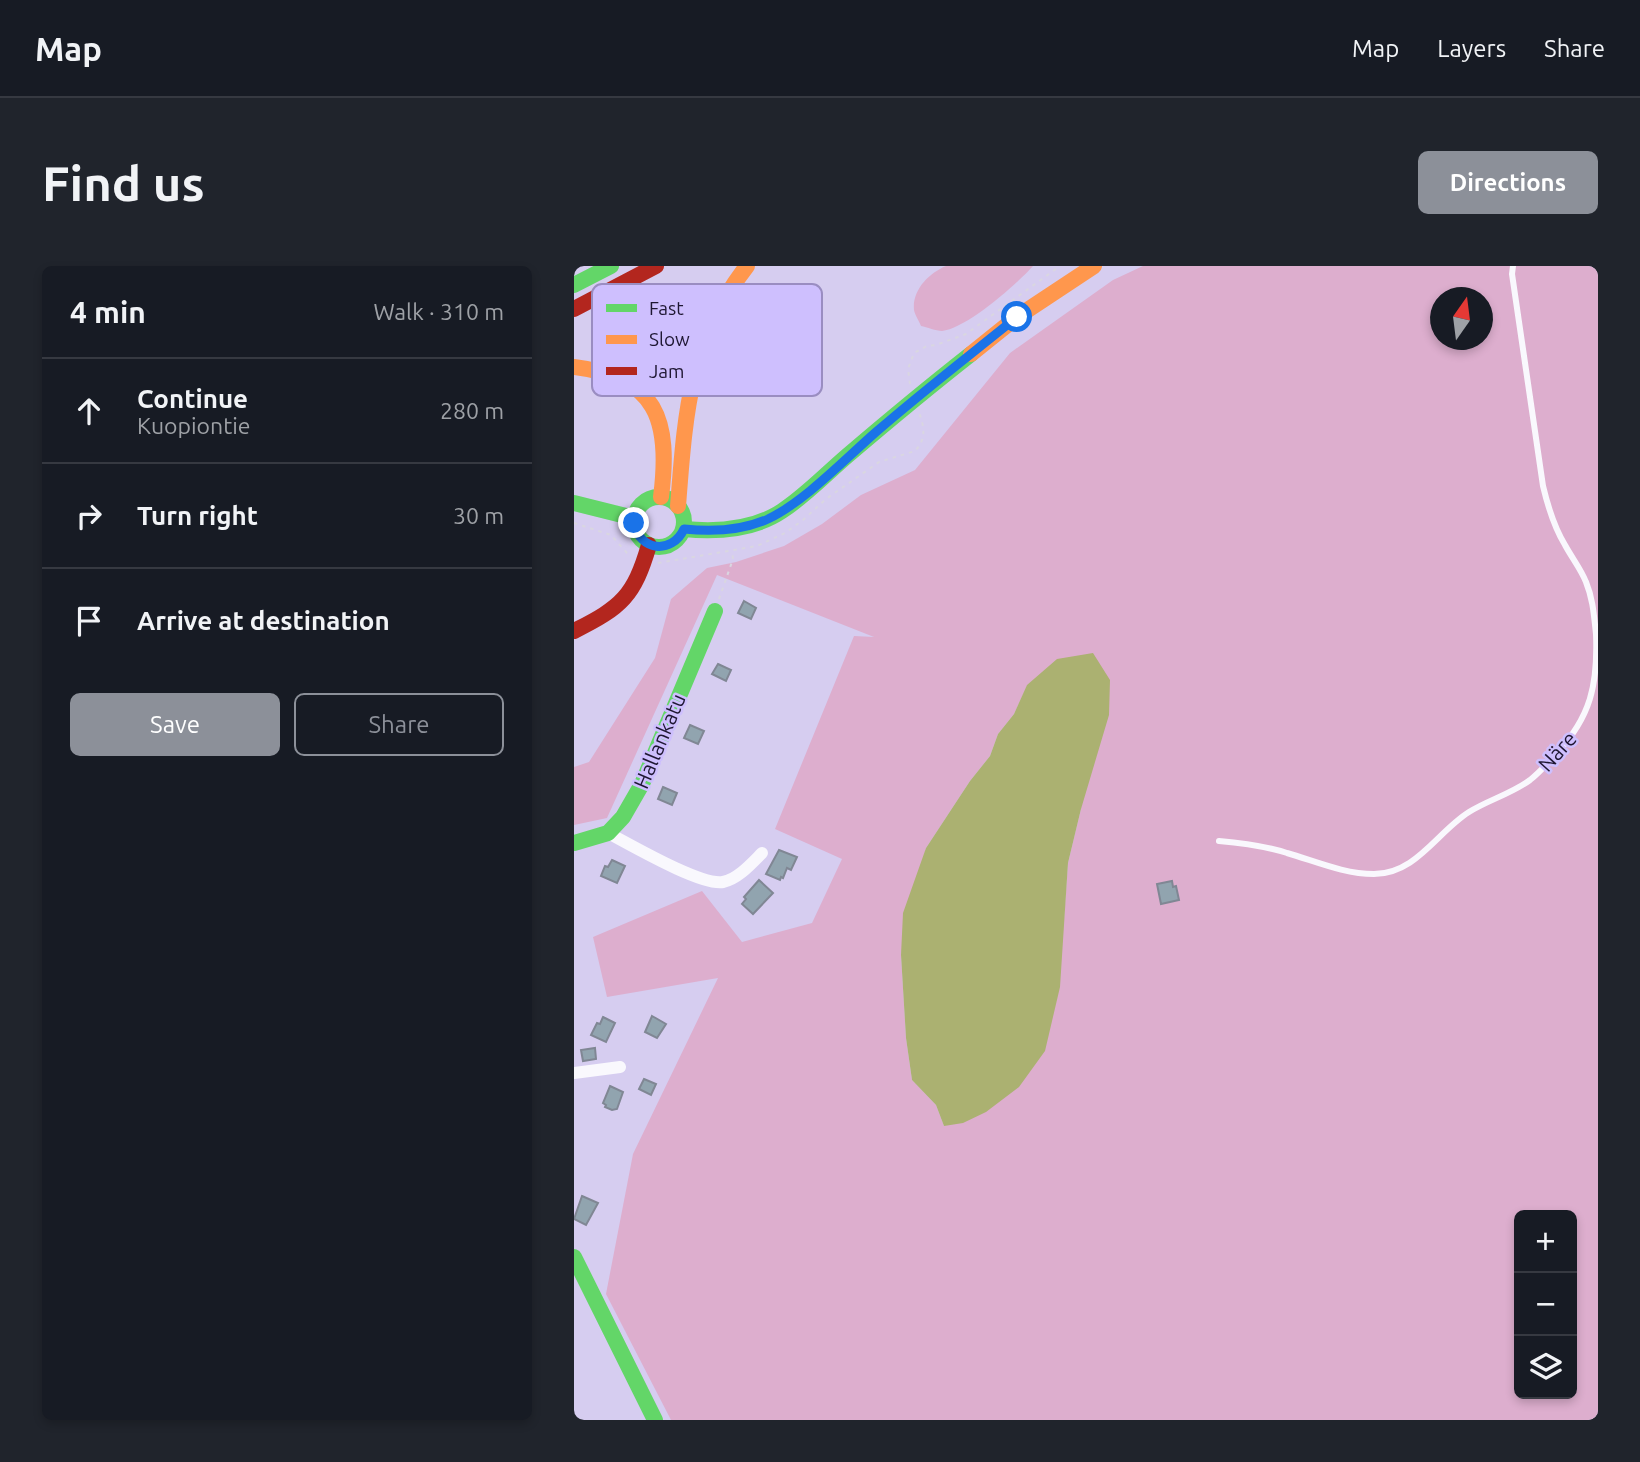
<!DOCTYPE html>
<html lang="en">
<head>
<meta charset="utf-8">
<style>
	:root { --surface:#171b24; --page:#20242c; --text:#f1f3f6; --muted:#9ea1a6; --line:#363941; --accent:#8c9099 }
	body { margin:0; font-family:Ubuntu,sans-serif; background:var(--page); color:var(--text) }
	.controls { position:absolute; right:21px; bottom:21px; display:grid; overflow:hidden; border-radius:10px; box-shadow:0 4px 10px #0003 }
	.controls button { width:63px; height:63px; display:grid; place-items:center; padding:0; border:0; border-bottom:2px solid var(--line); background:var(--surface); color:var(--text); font:35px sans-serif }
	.compass { position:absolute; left:856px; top:21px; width:63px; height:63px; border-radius:50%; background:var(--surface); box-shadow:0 4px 10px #0003; rotate:14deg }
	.stop { position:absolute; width:21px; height:21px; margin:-16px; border:5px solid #1a73e8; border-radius:50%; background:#fff }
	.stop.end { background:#1a73e8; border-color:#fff; box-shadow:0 2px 7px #0008 }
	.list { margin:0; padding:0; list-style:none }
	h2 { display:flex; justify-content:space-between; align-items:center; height:91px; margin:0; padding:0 28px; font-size:30px }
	h2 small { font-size:23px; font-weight:400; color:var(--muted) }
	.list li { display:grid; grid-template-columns:46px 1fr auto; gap:21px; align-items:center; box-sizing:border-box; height:105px; padding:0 28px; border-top:2px solid var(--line) }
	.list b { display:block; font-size:26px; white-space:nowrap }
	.list p { margin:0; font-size:23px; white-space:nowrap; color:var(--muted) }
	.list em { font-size:23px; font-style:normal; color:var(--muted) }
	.actions { display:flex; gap:14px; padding:21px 28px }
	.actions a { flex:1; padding:16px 0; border:2px solid var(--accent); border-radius:10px; text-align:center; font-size:24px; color:var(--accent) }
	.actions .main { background:var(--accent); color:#fff }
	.icon { flex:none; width:38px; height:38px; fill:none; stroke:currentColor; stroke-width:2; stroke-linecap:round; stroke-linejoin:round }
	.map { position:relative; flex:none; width:1024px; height:1154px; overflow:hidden; border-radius:10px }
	header { display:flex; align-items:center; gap:42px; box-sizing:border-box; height:98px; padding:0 35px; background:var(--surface); border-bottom:2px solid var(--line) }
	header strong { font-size:33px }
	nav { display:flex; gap:38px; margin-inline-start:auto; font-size:24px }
	.intro { display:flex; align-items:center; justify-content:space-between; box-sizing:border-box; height:168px; padding:0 42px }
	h1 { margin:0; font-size:49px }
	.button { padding:18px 32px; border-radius:10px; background:var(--accent); color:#fff; font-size:24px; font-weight:700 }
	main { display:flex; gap:42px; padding:0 42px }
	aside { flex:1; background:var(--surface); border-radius:10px; box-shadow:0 4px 10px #0003 }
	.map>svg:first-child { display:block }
</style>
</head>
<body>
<header>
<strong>Map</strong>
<nav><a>Map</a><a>Layers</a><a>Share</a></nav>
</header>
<div class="intro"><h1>Find us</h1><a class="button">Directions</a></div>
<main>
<aside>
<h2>4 min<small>Walk · 310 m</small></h2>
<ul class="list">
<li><svg class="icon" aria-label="ahead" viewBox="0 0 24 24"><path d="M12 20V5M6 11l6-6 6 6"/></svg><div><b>Continue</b><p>Kuopiontie</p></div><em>280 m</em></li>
<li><svg class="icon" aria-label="right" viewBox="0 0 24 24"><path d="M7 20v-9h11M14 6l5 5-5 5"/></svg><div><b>Turn right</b></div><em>30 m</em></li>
<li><svg class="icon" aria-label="arrive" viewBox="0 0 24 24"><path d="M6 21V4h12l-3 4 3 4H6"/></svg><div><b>Arrive at destination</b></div></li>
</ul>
<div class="actions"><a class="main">Save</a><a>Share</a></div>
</aside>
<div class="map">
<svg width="1024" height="1154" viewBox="0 0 1024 1154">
	<rect width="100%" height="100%" fill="#d6cdf0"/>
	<!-- green -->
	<path fill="#ddaece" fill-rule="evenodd" d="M372,0H459C443,18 392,63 368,65C362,65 353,61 347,60C345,55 341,49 340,44C338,24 355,7 372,0Z
		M569,0H1024V1154H97L32,1028L59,888L144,712L33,731L19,671L128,625L168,676L238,657L268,593L201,563L280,370L300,371L143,309L33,552L0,559V501L15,496L81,392L97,333L133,302L162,296L210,280L248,258L287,229L341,204L436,87L539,14ZM866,32H908V74H866ZM468,408L507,543L494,597L490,653L370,860L362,839L338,814L332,772L327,689L352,582L396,515L416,490L424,468L440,448L453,420ZM945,949H998V1128H945Z"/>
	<!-- water -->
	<path fill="#abb171" d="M519,387L536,414L535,449L507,543L494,597L486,721L471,785L445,821L412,846L389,857L370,860L362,839L338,814L332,772L327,689L329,647L352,582L396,515L416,490L424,468L440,448L453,419L483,393Z"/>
	<!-- building -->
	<path fill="#91a4af" stroke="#808794" stroke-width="2" d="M170,335L182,342L177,353L164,347Z
		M144,398L157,404L152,415L138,408Z
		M116,459L130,465L124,478L110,472Z
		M89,521L103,527L98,539L84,533Z
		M205,584L223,591L217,604L213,602L209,612L207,611L206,614L192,608Z
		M38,594L51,600L43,617L27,610L31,600L34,601Z
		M185,614L199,627L179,648L168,638L172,633L170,631Z
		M598,615L599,621L602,620L605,634L587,638L583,618Z
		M78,750L92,758L83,772L71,766Z
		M29,751L41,757L32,776L17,769L23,757L26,758Z
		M21,782L22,793L9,795L7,784Z
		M70,813L82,818L77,829L65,823Z
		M36,820L49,826L43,843L38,844L31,841L32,839L29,837Z
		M8,930L24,937L12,959L0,953Z"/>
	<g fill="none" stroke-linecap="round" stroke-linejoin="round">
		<!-- path -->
		<path stroke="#d9d6e1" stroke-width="2" stroke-dasharray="3.5 5" stroke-linecap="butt" d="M336,118L334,103L340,87L353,80L362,79L392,68L486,0
			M0,257L37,269L53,287L58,289
			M84,297L183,280L211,267L229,254L252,233L305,196L341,185C353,172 350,161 345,146
			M145,333L159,293L158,285"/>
		<!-- lane -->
		<path stroke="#f9f8fd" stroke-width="6" d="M645,575C668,577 691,580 713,587C741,595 770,608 800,608C842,608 863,566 895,546C914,534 937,528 956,514C965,507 974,497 982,488C1017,451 1024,418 1022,368C1020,350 1019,333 1012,316C1007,303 998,292 991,279C980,261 974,241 969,220L938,8L939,0"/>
		<!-- street -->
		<path stroke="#f9f8fd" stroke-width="12" d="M34,567C57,579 127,620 149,616C164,613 178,597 188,587
			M0,807L46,801"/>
		<!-- fast -->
		<path stroke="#63d668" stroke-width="16" d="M0,19L37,0
			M60 256a25 25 0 1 1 50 0a25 25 0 1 1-50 0Z
			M0,237L60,252
			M110,263C142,266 180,264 208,245C231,230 252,208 273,190C314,155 355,121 397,88
			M0,577L34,567L49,551L68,518L141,345
			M0,991L81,1154"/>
		<!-- slow -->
		<path stroke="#ff974d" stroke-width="16" d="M397,88L443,51L520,0
			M0,101C83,111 97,154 87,231
			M104,240C111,150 115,74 173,0"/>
		<!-- jam -->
		<path stroke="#b3261e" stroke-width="16" d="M0,43L82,0
			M0,365C48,341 60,330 75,279"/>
	</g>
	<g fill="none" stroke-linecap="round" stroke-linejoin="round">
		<!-- route -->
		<path stroke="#1a73e8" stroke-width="9" d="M60,257C65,285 98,289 110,263C138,266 167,265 194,253C230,236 271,193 302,166C348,126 396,89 443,51"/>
	</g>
	<g text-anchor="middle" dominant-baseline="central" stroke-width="5" stroke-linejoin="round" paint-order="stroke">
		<!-- street labels -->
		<g font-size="21" fill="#1f1733" stroke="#cebffe">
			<text transform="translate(85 475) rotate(-67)">Hallankatu</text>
			<text transform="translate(983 485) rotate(-48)">Näre</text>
		</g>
	</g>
	<!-- legend -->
	<rect x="18" y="18" width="230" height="112" rx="10" fill="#cebffe" stroke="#9a8dc1" stroke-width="2"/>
	<rect x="32" y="38" width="31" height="8" fill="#63d668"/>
	<rect x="32" y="69" width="31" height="9" fill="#ff974d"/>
	<rect x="32" y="101" width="31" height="8" fill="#b3261e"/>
	<g font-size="19" fill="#1f1733">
		<text x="75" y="49">Fast</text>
		<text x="75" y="80">Slow</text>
		<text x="75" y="112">Jam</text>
	</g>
</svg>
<div class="controls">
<button>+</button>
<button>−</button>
<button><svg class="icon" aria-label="layers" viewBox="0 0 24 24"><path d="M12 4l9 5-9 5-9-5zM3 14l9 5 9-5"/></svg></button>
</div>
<svg class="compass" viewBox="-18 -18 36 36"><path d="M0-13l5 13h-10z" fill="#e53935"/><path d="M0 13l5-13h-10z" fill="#9ea1a6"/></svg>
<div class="stop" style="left:443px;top:51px"></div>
<div class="stop end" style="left:60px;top:257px"></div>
</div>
</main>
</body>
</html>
